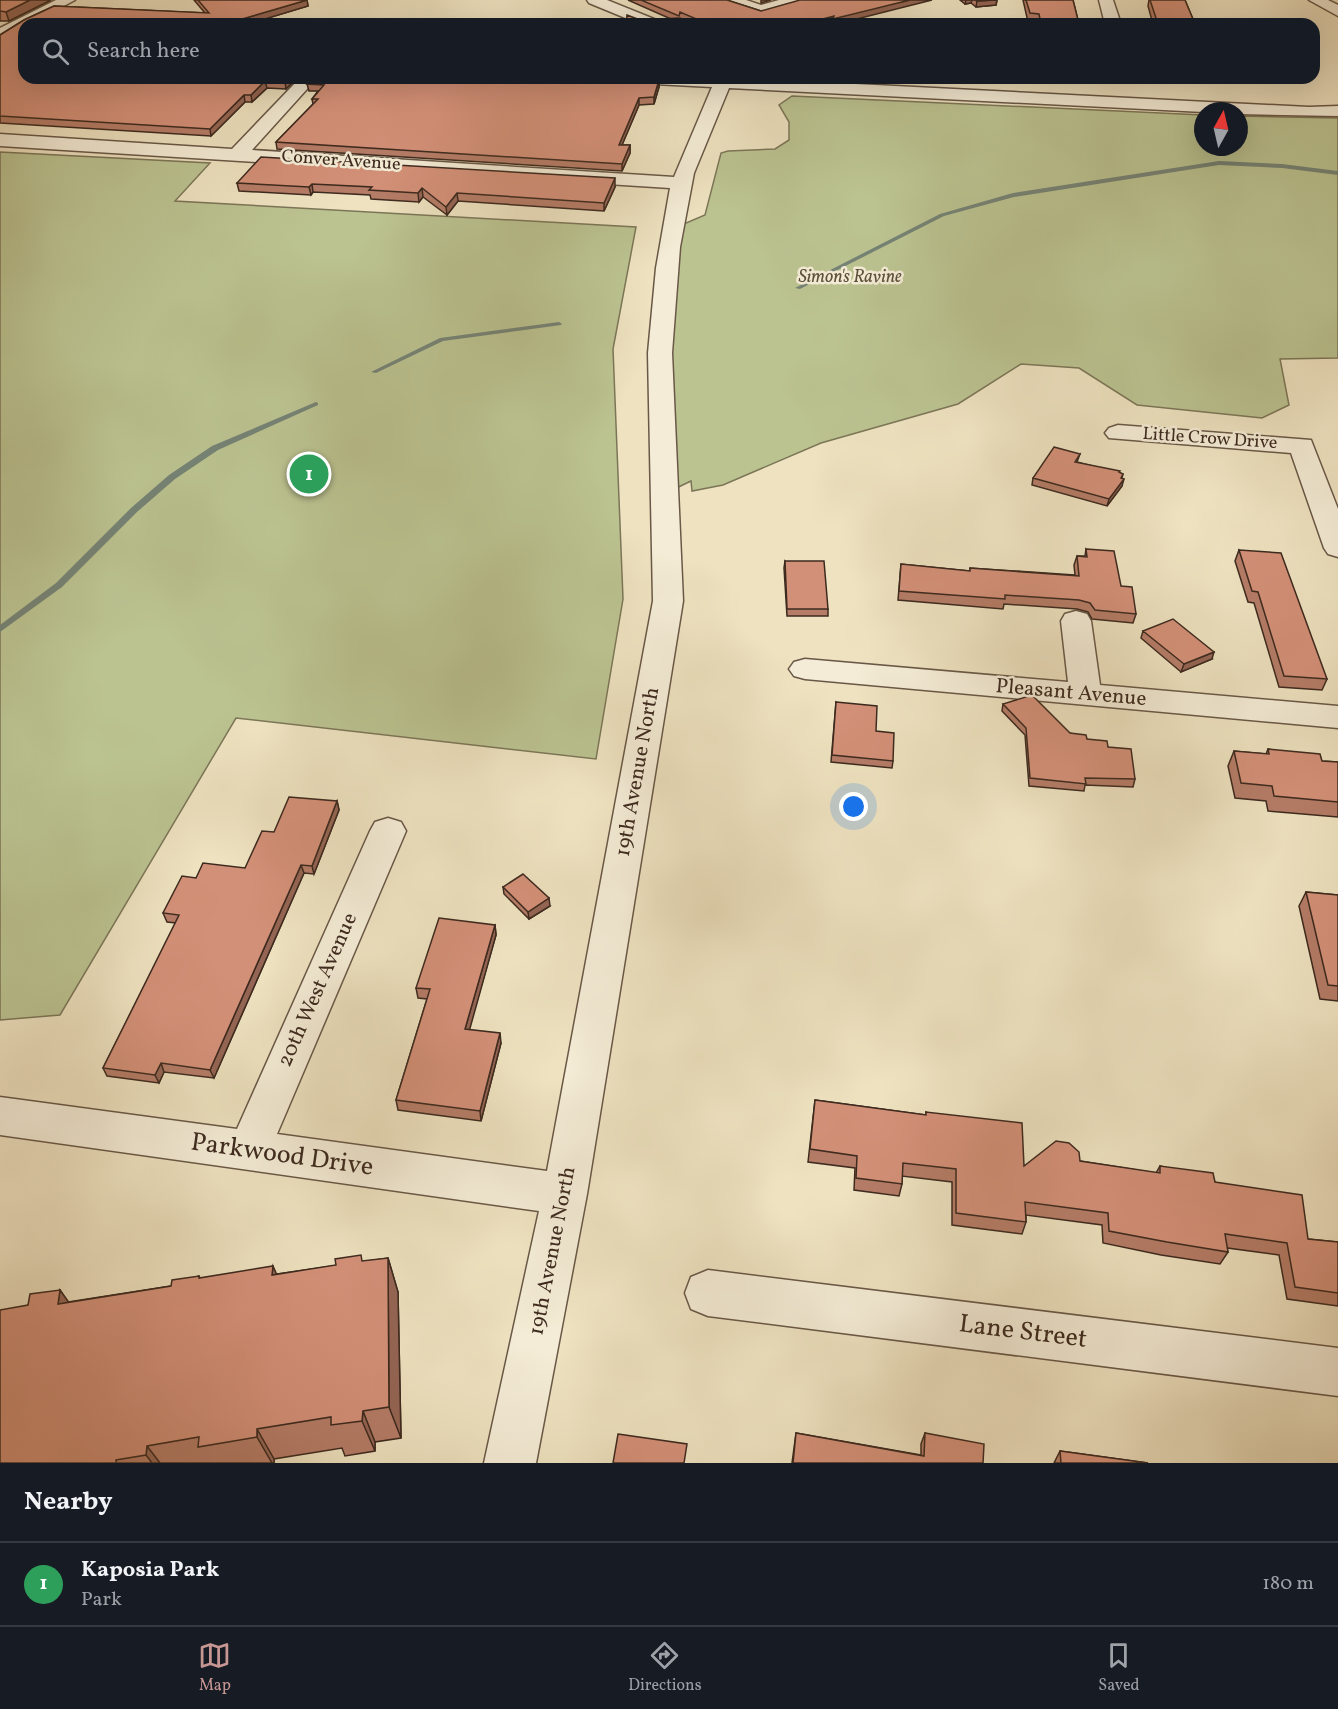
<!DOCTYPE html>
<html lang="en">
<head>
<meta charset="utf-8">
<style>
	:root { --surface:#171b24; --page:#20242c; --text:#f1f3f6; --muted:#9ea1a6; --line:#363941; --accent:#c59692 }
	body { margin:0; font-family:Vollkorn,serif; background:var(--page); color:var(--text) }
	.compass { position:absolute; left:1194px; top:102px; width:54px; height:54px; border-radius:50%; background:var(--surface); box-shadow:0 6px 24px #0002; rotate:8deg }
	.you { position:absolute; left:854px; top:807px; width:21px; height:21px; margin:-15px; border:4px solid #fff; border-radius:50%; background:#1a73e8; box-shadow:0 0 0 9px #1a73e833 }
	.badge { display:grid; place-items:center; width:39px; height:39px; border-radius:50%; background:var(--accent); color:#fff; font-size:20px; font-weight:700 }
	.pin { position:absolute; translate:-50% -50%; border:3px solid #fff; box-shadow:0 2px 6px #0006 }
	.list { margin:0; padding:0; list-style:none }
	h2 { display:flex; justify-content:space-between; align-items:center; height:78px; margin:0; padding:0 24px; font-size:26px }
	h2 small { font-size:20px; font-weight:400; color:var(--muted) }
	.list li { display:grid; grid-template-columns:39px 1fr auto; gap:18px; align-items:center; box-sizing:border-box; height:84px; padding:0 24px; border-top:2px solid var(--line) }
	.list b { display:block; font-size:22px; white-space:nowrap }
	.list p { margin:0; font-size:20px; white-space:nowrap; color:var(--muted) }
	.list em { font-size:20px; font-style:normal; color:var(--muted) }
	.icon { flex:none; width:33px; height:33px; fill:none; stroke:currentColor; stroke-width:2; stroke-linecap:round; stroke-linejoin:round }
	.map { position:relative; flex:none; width:1338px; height:1463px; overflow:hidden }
	.search { position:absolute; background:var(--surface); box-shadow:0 6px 24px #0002; left:18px; right:18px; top:18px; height:66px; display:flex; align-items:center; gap:15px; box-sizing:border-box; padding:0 21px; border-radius:18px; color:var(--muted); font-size:22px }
	.sheet { height:162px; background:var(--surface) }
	nav { display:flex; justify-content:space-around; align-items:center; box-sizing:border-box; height:84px; border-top:2px solid var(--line); background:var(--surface); font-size:16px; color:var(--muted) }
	nav a { display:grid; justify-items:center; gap:3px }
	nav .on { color:var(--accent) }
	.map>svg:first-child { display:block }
</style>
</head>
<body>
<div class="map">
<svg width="1338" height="1463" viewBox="0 0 1338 1463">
	<rect width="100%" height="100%" fill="#eee2c0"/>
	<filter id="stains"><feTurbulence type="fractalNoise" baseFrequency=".00333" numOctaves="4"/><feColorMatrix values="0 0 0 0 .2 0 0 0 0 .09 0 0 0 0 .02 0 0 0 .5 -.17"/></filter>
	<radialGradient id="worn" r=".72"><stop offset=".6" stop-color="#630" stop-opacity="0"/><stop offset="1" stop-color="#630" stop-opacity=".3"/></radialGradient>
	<!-- green -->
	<path fill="#bbc391" stroke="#7c7658" stroke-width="1.5" d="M792,96L1203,115V147H1239V116L1338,118V358L1280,359L1289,405L1262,418L1137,405L1079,368L1021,364L958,404L821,443L723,485L692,491L691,481L664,494L672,229L705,215L721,153L728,151L775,149L789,140V122L779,105Z
		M0,152L210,163L175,201L636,227L613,349L623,599L596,759L236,718L60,1015L0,1020Z"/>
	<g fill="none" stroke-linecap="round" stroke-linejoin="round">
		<!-- stream -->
		<path fill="#758375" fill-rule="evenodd" d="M1219,161L1282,164L1338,171V175L1282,168L1219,165L1014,197L944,216L800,289L795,288L940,214L1013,193Z
			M559,322L562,324L561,325L443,341L376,373L371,372L440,338Z
			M316,402L318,403V405L218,450L175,479L137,512L62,587L0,632V625L56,583L131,508L169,475L212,446Z"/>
		<defs>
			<path id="minor" d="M56,0H75L30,24H24V27L0,40V28Z
				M587,0H607L659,21L662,24H640L589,3Z
				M724,0H746L761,5L779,0H803L801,3L760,15L726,3Z
				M1099,0H1113L1121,24H1105Z
				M1309,0H1328L1338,5V16Z
				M300,78H317L252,150L674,177L712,87L635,83L627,78H736L1309,107L1338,106V116L1239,114V111L1203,112L729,88L694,173L680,247L672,353L683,601L587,1194L536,1463H484L539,1211L0,1135V1097L237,1129L370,831L375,822L388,818L401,822L406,831L277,1134L547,1171L653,601L648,353L656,268L670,188L0,146V134L232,149Z
				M1118,425L1311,440L1338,509V557L1328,554L1324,548L1291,453L1109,438L1105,433L1109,428Z
				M1076,611L1087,614L1091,621L1100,685L1338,706V728L805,679L794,676L789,669L794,662L805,659L1068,682L1061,621L1065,614Z
				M708,1270L1338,1348V1396L708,1316L691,1309L685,1293L691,1277Z"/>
		</defs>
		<!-- minor casing -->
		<use href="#minor" stroke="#695847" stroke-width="3"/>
		<!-- minor -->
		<use href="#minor" fill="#f4ecd6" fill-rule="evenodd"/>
	</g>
	<!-- wall -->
	<path fill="#b57c67" stroke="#3d2a1f" stroke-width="1.5" d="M0,0H51L9,21H0Z
		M194,0H307L308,6L248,24H24V78H297L286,89L267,88L252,102H245L211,136L0,123V35L24,20L54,6L205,13Z
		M628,0H727L761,11L833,22L825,24H694L680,18L679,22L640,20L671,19Z
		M960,0H997L996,5L976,7L971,3L965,4Z
		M1023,0H1073L1079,24H1037V22H1028Z
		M1149,0H1185L1195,24H1153L1148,6Z
		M1047,78H1084L1083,83L1054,82L1053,79Z
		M659,80V87L654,104L639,105L622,145H630V153L622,171L277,149L276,142L313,104L312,99L318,91H309L307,84Z
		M237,183L615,187L604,211L458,201L447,215L423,197L419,202L371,199L370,195L313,192L311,195L239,191Z
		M1080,454L1077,462L1123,474L1122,478V486L1107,506L1032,485L1033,478Z
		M1086,549L1121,586L1136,614L1133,623L1092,619L1088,612L1077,609L1004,604L1003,609L898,600L901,564L970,571V568L1075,575L1074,565L1077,556H1085Z
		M1239,550L1327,679L1322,690L1279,687L1254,603L1248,602L1235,561Z
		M785,561L828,609V616H787L784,568Z
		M1143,631L1212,659L1181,672L1141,638Z
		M836,702L876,731L893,761L892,768L831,762Z
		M1003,704L1070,733L1108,747L1135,779L1133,787L1085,785L1084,791L1029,786L1025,735L1002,711Z
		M1268,749L1322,761L1338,762V817L1268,811L1266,801L1235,798L1228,766L1234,751L1266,754Z
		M337,801L339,810L314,874L304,873L214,1078L164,1072L159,1083L107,1076L103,1068L176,923L167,922L163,913L196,878L245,868L274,832Z
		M503,887L550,906L529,919L504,894Z
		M1306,892L1338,895V1001L1320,999L1299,906Z
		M495,925L496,935L469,1029L501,1043L481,1121L398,1110L396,1100L427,999L418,998L416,988Z
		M815,1100L926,1115V1112L1024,1166L1080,1161L1156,1173L1160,1166L1215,1182L1308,1239L1338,1242V1306L1287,1299L1279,1255L1227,1248L1228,1252L1220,1264L1161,1255L1103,1243L1102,1225L1026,1215V1222L1022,1234L952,1225V1182L902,1176V1184L899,1196L854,1190L855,1168L808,1162Z
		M388,1258L398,1292L401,1438L375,1442V1451L345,1456L342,1448L274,1459V1463H0L28,1305L60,1290L68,1302L171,1286L199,1276L200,1278L277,1274Z
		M796,1433L921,1455V1444L925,1433L983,1463H792Z
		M1060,1451L1148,1463H1054Z"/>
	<!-- shaded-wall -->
	<path fill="#946554" stroke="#3d2a1f" stroke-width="1.5" d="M30,0H51L9,21L6,12Z
		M307,0L308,6L248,24H225Z
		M761,0H771L761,3Z
		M910,0H932L837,24H833V22L825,24H803L834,16Z
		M966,0H972L971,3L965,4Z
		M997,0L996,5L976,7L977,1Z
		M289,78H297L286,89L285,82Z
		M659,80V87L654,104V97Z
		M265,81L267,88L252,102L251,95Z
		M244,95L245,102L211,136L210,129Z
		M639,98V105L619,152V145Z
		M630,145V153L622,171V164Z
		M615,178V187L604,211V203Z
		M312,184L313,192L311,195L309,187Z
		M422,188L423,197L419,202L418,193Z
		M457,193L458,201L447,215L446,207Z
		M1124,479L1122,486L1107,506L1109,499Z
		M1214,652L1212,659L1181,672L1184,664Z
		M337,801L339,810L314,874L312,866Z
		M301,865L304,873L214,1078L210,1070Z
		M549,898L550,906L529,919L528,912Z
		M495,925L496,935L467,1039L465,1029Z
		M500,1033L501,1043L481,1121L480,1111Z
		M161,1063L164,1072L159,1083L155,1075Z
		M388,1258L398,1292L401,1438L389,1407Z
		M273,1266L288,1300L272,1275Z
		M60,1290L84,1324L58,1304Z
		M363,1411L375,1442V1451L362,1421Z
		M257,1429L274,1459V1463H272L257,1437Z
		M147,1446L160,1463H152L146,1455Z"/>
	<!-- building -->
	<path fill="#d39078" stroke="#3d2a1f" stroke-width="1.5" d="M0,0H30L6,12L0,11Z
		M198,0H307L225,24H24V78H289L285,82L265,81L251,95H244L210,129L0,116V35L24,20L54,6L209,13Z
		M641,0H727L761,11L800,0H910L833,19L834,16L803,24H726L720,21L708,24L680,12L679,16Z
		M975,0H994L977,1Z
		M1026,0H1073L1079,24H1041L1039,14L1030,13Z
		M1150,0H1185L1195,24H1158Z
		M627,15L640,20L678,18L676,24H626Z
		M313,78H634L659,80L654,97L639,98L619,145H630L622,164L276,142L318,99H312L324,85L307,84Z
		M261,157L615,178L604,203L457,193L446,207L422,188L418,193L369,190L372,187L312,184L309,187L237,183Z
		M1054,447L1080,454L1075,462L1120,471L1119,472L1123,474L1121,478L1124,479L1109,499L1033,478Z
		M1086,549L1114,551L1121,586L1132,587L1136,614L1095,610L1090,603L1079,600L1005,595V599L899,591L901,564L970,571V568L1079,576L1077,556L1087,557Z
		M1239,550L1281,553L1327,679L1284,676L1258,592L1252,591Z
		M785,561H824L828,609H787Z
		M1173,619L1214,652L1184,664L1143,631Z
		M1032,695L1070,733L1086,735L1087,739L1107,741L1108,747L1131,749L1135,779L1085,778L1086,784L1030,778L1026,728L1003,704Z
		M836,702L877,706L876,731L894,733L893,761L832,755Z
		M1268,749L1320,754L1322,761L1338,762V802L1274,796L1272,786L1241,783L1234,751L1269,754Z
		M289,797L337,801L312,866L301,865L210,1070L161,1063L155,1075L103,1068L179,915L163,913L182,876L196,878L203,863L245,868L262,831L274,832Z
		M523,874L549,898L528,912L503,887Z
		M1306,892L1338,895V986L1328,985Z
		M439,918L495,925L465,1029L500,1033L480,1111L396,1100L430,989L416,988Z
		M815,1100L926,1115V1112L1022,1123L1024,1166L1056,1141L1069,1143L1079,1152L1080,1161L1160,1173V1166L1213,1173L1215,1182L1302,1195L1308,1239L1338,1242V1293L1295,1287L1287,1243L1225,1234L1228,1252L1167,1242L1109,1231L1108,1213L1025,1202L1026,1222L956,1213V1169L903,1163L902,1184L856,1178L857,1156L810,1149Z
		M361,1255L362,1261L388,1258L389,1407L363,1411L362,1421L331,1425V1417L257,1429V1437L198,1447L199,1437L147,1446L146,1455L116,1460V1463H0V1310L28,1305L30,1294L60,1290L58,1304L171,1286L172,1280L199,1276V1278L273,1266L272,1275L336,1265L335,1259Z
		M796,1433L924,1456L925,1433L984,1444L983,1463H793Z
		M618,1434L687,1444L684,1463H613Z
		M1060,1451L1148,1463H1061Z"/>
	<g text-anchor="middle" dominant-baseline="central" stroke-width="5" stroke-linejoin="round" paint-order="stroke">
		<!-- far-street labels -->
		<g font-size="18" fill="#3d2a1f" stroke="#f4ecd6">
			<text transform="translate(341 161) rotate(4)">Conver Avenue</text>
			<text transform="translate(1210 439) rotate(4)">Little Crow Drive</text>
		</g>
		<!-- far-park labels -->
		<g font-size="18" font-style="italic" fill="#5c503c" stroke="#f4ecd6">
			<text x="850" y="277">Simon's Ravine</text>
		</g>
		<!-- street labels -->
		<g font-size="21" fill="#3d2a1f" stroke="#f4ecd6">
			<text transform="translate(1071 693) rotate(5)">Pleasant Avenue</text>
			<text transform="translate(638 772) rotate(-80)">19th Avenue North</text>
			<text transform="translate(318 990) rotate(-66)">20th West Avenue</text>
			<text transform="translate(553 1251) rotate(-79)">19th Avenue North</text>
		</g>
		<!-- near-street labels -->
		<g font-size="26" fill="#3d2a1f" stroke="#f4ecd6">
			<text transform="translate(282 1155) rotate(8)">Parkwood Drive</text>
			<text transform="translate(1023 1332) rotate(7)">Lane Street</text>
		</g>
	</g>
	<rect width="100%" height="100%" filter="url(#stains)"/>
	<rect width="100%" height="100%" fill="url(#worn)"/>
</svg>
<svg class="compass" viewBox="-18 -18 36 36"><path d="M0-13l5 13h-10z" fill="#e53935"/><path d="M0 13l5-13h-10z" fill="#9ea1a6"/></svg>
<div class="you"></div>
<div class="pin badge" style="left:309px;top:474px;background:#2e9e5b">1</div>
<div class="search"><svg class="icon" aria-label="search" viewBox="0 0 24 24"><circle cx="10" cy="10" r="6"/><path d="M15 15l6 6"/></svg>Search here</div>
</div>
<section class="sheet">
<h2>Nearby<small></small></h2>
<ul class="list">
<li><span class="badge" style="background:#2e9e5b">1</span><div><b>Kaposia Park</b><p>Park</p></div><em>180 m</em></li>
</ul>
</section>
<nav>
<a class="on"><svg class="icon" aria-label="map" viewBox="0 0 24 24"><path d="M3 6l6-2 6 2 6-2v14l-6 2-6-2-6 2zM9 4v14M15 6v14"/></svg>Map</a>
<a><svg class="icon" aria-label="directions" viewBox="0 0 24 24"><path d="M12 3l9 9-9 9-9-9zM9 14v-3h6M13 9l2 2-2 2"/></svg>Directions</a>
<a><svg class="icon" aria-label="saved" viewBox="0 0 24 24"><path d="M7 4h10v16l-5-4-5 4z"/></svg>Saved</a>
</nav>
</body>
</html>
